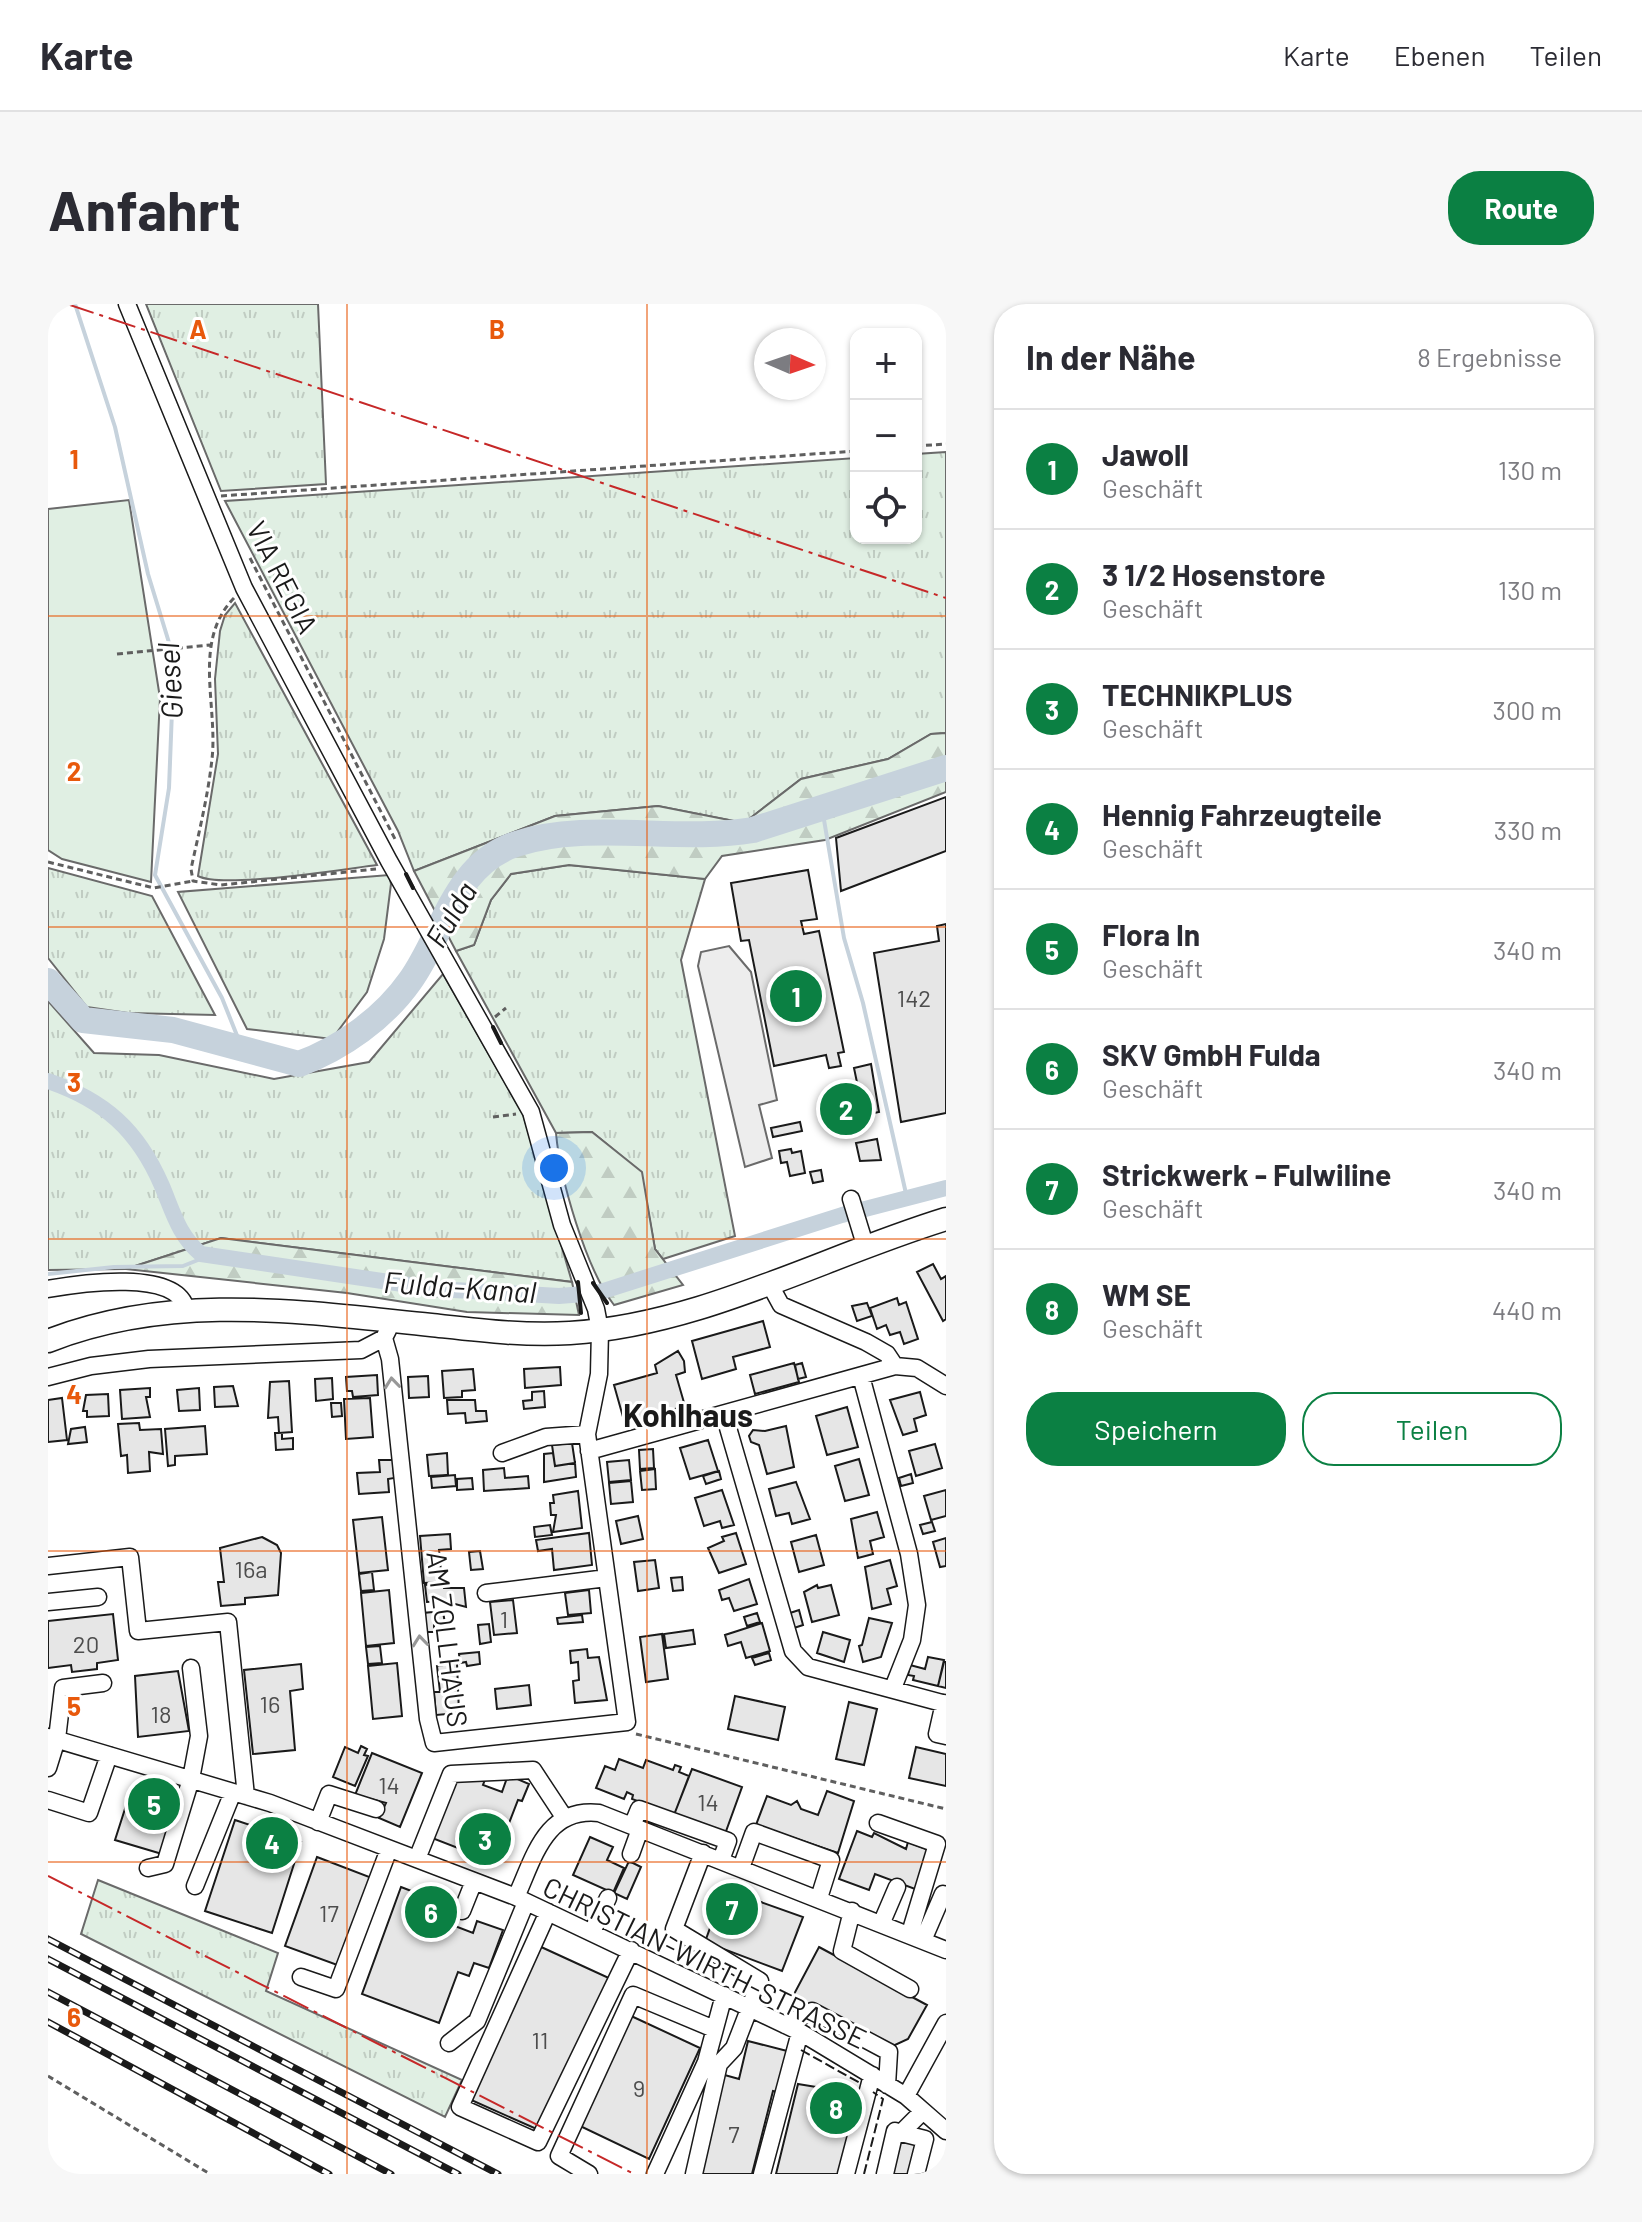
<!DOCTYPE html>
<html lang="de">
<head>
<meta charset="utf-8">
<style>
	:root { --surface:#fff; --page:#f7f7f7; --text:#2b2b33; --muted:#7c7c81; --line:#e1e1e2; --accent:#0b8043 }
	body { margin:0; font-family:Barlow,sans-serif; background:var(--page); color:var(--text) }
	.controls { position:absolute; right:24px; top:24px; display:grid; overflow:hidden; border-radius:16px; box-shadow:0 2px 6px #0004 }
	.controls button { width:72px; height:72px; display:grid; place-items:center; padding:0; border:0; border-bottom:2px solid var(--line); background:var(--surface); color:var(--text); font:40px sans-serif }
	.compass { position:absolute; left:706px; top:24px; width:72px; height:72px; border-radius:50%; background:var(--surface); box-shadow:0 2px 6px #0004; rotate:92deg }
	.you { position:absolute; left:506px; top:864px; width:28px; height:28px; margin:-20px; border:6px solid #fff; border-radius:50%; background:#1a73e8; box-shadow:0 0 0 12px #1a73e833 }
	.badge { display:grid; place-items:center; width:52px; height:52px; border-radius:50%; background:var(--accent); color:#fff; font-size:26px; font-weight:700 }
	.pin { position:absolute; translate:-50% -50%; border:4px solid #fff; box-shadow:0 2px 8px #0006 }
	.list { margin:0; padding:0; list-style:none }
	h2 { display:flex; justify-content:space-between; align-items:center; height:104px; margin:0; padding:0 32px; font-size:34px }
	h2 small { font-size:26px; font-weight:400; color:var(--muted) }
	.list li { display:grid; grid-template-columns:52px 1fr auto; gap:24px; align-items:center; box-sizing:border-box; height:120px; padding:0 32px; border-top:2px solid var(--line) }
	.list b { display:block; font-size:30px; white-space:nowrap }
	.list p { margin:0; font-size:26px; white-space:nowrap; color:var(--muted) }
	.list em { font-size:26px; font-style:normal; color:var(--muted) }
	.actions { display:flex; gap:16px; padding:24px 32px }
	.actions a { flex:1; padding:18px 0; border:2px solid var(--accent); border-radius:32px; text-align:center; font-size:28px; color:var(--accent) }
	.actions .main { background:var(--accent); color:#fff }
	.icon { flex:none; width:44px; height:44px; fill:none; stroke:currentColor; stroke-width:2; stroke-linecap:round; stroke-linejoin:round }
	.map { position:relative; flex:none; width:898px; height:1870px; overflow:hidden; border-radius:32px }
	header { display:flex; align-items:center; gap:48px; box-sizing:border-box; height:112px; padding:0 40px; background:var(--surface); border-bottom:2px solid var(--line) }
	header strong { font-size:38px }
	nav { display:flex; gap:44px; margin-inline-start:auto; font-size:28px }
	.intro { display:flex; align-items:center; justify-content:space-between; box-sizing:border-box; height:192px; padding:0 48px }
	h1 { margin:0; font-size:56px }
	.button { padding:20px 36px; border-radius:32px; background:var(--accent); color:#fff; font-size:28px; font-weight:700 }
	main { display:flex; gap:48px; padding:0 48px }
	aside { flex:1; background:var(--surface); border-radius:32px; box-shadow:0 2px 6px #0004 }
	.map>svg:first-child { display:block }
</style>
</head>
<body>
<header>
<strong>Karte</strong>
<nav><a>Karte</a><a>Ebenen</a><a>Teilen</a></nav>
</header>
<div class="intro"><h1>Anfahrt</h1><a class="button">Route</a></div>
<main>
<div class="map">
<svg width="898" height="1870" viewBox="0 0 898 1870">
	<defs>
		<pattern id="grass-tufts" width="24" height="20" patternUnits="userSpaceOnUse" patternTransform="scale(2)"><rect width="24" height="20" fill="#e0efe3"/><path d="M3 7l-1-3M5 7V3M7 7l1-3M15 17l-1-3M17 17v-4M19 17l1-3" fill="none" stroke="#c0ccc2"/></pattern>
		<pattern id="forest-firs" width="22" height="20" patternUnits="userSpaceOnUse" patternTransform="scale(2)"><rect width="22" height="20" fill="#e0efe3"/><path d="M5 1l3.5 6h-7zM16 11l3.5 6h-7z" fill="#c0ccc2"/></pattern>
	</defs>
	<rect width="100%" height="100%" fill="#fff"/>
	<!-- grass -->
	<path fill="url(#grass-tufts)" stroke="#6a6a6a" stroke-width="2" d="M98,0H270L278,180L173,187Z
		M898,148V429L883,430L840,455L753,475L696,519L610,502L507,512L366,567L350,527L177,197L808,154V234H868V150Z
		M187,299L329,561C296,565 174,585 150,572L170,450L167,375L172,327L177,311Z
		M521,561L657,575L633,656L687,932L615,955L607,945L593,868L544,828L508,829L408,647L426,641L443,596L463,570Z
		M0,564L104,592L167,711L80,709L39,703L0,654Z
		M341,571L343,580L336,635L319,688L284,735L199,725L130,588Z
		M395,670L475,810L524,978L173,934L78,965L0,966V697L46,749L111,751L226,775L321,758Z
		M50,1576L230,1649L218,1687L414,1776L397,1813L33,1630Z"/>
	<!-- forest -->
	<path fill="url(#forest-firs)" stroke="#6a6a6a" stroke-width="2" d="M898,429V488L777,536L674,552L657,575L521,561L463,570L443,596L426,641L408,647L366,567L507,512L610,502L696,519L753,475L840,455L883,430Z
		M544,828L594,868L607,945L635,981L566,1001C538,965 512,875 508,829Z
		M173,934L524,978L531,1011L419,1008L299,989L78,965Z"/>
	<!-- pitch -->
	<path fill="#e0efe3" stroke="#6a6a6a" stroke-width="2" d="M81,196L112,394L103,578L14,555L0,546V205Z"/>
	<!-- parking -->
	<path fill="#ededed" stroke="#6a6a6a" stroke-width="2" d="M681,642L703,668L729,796L711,801L724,854L697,863L650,662L653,648Z"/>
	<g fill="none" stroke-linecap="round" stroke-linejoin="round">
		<!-- stream -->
		<path stroke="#c6d2dc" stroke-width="4" d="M27,0L67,123L100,270L126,355L121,484L107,571L174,694L194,744
			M774,504L796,634L815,699L859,894
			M0,970L66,963L135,962L160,952"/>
		<!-- canal -->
		<path stroke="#c6d2dc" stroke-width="16" d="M0,777C56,796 90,826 114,882C125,908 131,932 153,950L388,985L511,992L549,989L794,911L898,884"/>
		<!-- river -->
		<path stroke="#c6d2dc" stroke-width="26" d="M0,677L35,716L125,726L251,760C294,744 336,714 362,677C396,630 405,561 468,540C539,516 630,539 705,526L898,464"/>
	</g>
	<!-- building -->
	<path fill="#e6e6e6" stroke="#1a1a1a" stroke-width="2" d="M898,493V547L793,587L788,534Z
		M760,566L769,615L753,617L756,630L771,627L796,748L790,749L793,762L781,764L778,751L726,762L701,636L693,637L683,579Z
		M898,620V809L853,818L826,649L891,637L889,622Z
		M823,760L831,808L793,816L789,798L812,793L806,764Z
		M752,818L754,827L725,833L723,824Z
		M829,835L833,856L812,857L808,839Z
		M743,845L744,849L753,847L757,869L742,872L739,858L733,859L731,847Z
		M773,866L775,877L765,879L762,868Z
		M885,960L893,975L898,972V1015L895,1017L869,968Z
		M849,994L851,1001L858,998L870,1035L856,1040L852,1028L842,1031L838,1021L829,1025L822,1004Z
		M819,999L824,1012L809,1017L804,1002Z
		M715,1017L722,1043L685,1053L688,1065L654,1075L644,1037Z
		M630,1047L636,1057L637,1068L628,1071L637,1102L577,1120L566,1081L609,1069L607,1061Z
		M746,1059L751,1078L707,1090L702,1071Z
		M754,1059L758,1073L750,1075L747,1061Z
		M512,1063L513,1081L477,1084L476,1065Z
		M425,1065L427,1086L414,1087V1093L396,1094L394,1067Z
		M329,1071L330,1091L305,1093L304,1087H299L298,1073Z
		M380,1072L381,1093L361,1094L360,1073Z
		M284,1074L285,1095L268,1097L267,1075Z
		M241,1077L244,1128L231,1129L230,1113L220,1114L222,1078Z
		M185,1082L190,1102L167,1103L166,1083Z
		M102,1084V1093H98L102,1113L74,1115L72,1086Z
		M151,1084L152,1106L131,1107L129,1086Z
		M496,1087L497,1103L476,1105L475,1097L484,1096V1088Z
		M872,1088L878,1111L866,1115L869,1127L855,1131L842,1096Z
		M60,1090L61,1112L39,1113V1107H35L38,1091Z
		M14,1094L19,1136L0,1138V1096Z
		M322,1094L325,1133L298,1135L296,1095Z
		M399,1096H427L428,1107H438L439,1117L418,1119L417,1109L400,1110Z
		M283,1099H293L294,1112L284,1113Z
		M799,1103L810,1143L779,1151L768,1112Z
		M91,1119L92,1126L113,1125L115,1150L101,1148L102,1167L80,1169L79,1151L73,1152L70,1120Z
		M157,1122L159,1150L127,1152V1161L120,1162L117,1125Z
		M738,1122L746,1163L719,1170L711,1141L703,1138L701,1132L705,1126L717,1127Z
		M37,1123L39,1138L20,1140L23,1125Z
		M227,1129H234V1135L245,1134V1145L228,1146Z
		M660,1136L670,1167L642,1175L632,1144Z
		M524,1139L527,1159L507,1162L504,1141Z
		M887,1140L894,1164L868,1172L861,1147Z
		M605,1145L606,1164L592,1165L591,1146Z
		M399,1149L400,1171L381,1172L379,1151Z
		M505,1149L507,1162L527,1159L528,1173L496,1178V1150Z
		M811,1155L821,1191L797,1197L787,1162Z
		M331,1156H345L346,1174L340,1175L341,1188L311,1190L309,1169L332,1168Z
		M581,1156L583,1176L561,1178L559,1158Z
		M456,1164L457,1174L480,1172L481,1184L436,1187L435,1166Z
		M607,1165L608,1185L594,1186L592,1167Z
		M671,1167L673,1175L658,1180L655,1172Z
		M863,1170L865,1179L853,1182L851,1174Z
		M407,1171L408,1182L384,1184L383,1173Z
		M424,1174L425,1185L409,1186V1175Z
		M583,1177L585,1198L563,1200L561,1179Z
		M748,1178L762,1215L744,1220L741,1209L728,1212L721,1185Z
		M674,1186L686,1221L674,1224L672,1217L656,1222L647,1194Z
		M898,1186V1212L883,1216L876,1192Z
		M530,1187L534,1224L505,1228L508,1211H503L502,1199H506L505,1191Z
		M829,1208L836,1233L822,1237L825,1250L810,1254L803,1215Z
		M590,1212L595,1235L573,1240L568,1217Z
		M334,1213L340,1266L311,1269L305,1216Z
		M884,1218L887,1227L875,1230L872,1221Z
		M502,1221L504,1231L487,1233L486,1223Z
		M541,1229L544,1261L506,1266L504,1245L490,1247L488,1236Z
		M688,1229L698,1260L671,1269L660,1244L676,1237L674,1233Z
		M402,1230L403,1245L391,1246L394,1278L376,1279L372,1232Z
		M768,1231L776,1261L751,1268L743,1238Z
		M214,1233L229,1241L233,1249L230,1291L197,1294V1300L173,1302L170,1278H176L172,1244Z
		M898,1234V1262L892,1263L885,1238Z
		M432,1247L435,1265L423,1266L421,1248Z
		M607,1256L611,1284L590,1287L586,1258Z
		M842,1256L849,1282L839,1285L843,1300L824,1305L817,1263Z
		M324,1268L326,1286L313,1287L311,1270Z
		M634,1273L635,1286L625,1287L623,1274Z
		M701,1275L709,1300L686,1307L681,1294L674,1296L671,1286Z
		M395,1279L396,1284H416L418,1303L396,1297L379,1298L377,1281Z
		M769,1281L770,1284L783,1281L791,1311L764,1318L756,1288Z
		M341,1286L346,1339L318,1342L313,1289Z
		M541,1286L543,1309L520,1311L517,1289Z
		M465,1296L469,1329L446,1331L442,1298Z
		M751,1306L755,1321L746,1324L742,1309Z
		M395,1307L397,1320H386V1328H377L375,1309Z
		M709,1309L712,1318L699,1322L696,1313Z
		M65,1310L70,1356L49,1359V1365L24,1368L23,1361L0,1364V1317Z
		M534,1311L535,1318L510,1320L509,1314Z
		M821,1314L844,1319L833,1353L815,1358L811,1342L814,1341Z
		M714,1319L722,1347L698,1354L693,1338L680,1342L677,1331Z
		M441,1320L443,1338L432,1340L430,1321Z
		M645,1326L647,1340L618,1344L616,1330Z
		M775,1328L802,1336L796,1358L769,1349Z
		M614,1330L620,1375L598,1378L592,1333Z
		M332,1342L334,1359L320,1360L318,1343Z
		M539,1345L540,1354L551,1353L559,1396L527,1399L525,1377L531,1376L530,1358L523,1359L522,1347Z
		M431,1348L432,1360L419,1362L418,1358L412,1359L411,1350Z
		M721,1349L723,1356L707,1361L704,1354Z
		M880,1353L896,1356L890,1382L865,1376L866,1372L860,1371L862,1361L877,1365Z
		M896,1358H898V1384L890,1382Z
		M349,1359L354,1412L325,1415L320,1362Z
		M409,1359L411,1409L388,1411L386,1388H392L389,1362Z
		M253,1360L255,1385L242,1387L247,1446L205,1450L196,1366Z
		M130,1367L141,1427L90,1433L87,1372Z
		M481,1381L483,1401L449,1405L447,1385Z
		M687,1392L737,1403L730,1436L680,1425Z
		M801,1398L829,1405L816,1461L788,1455Z
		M313,1442L319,1445L316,1451L320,1452L307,1482L285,1473L297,1443L310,1449Z
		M868,1443L898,1450V1482L861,1474Z
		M324,1449L374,1469L352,1523L331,1514L338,1499L307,1491Z
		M571,1455L595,1464L598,1456L625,1466L627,1461L633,1463L631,1468L641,1472L626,1511L584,1495L585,1491L579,1488L576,1495L548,1484L557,1462L567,1466Z
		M644,1465L694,1483L677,1530L626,1511Z
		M460,1471L481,1480L474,1497L470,1496L446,1558L384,1534L406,1478L438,1473L435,1481L454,1488Z
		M84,1483L130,1497L114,1550L67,1536Z
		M779,1487L806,1497L790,1549L708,1521L719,1492L743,1501L749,1497L753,1505L770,1511Z
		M187,1516L253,1538L224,1629L157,1607Z
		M809,1527L824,1533L826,1529L858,1545L860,1538L881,1546L867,1585L827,1570L821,1586L791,1575Z
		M542,1533L565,1543L559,1556L576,1564L565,1589L525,1571Z
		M269,1553L324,1574L292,1662L237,1642Z
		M581,1557L593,1563L579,1595L566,1589Z
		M353,1583L397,1600L391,1616L425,1629L429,1617L455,1626L441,1664L426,1659L421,1672L410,1668L391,1719L314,1690Z
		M676,1585L755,1613L734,1667L657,1638Z
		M491,1642L563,1675L493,1827L421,1795Z
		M771,1643L879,1701L860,1735L847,1741L835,1740L745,1692Z
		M581,1711L652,1744L601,1855L530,1821Z
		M700,1737L743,1748L733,1789L725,1787L704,1870H648L673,1770L691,1775Z
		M750,1780L805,1789L800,1812L807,1813L792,1870H728Z
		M853,1833L869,1837L861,1870H845Z"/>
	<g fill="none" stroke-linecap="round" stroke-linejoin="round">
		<defs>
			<path id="minor" d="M79,0L196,284L341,557L483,808L514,921L548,1005L552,1026L551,1070L539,1130L579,1418L386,1439L380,1415L342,1055L336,1034
				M803,895L818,944
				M721,979L733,1001L818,1038L839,1050L847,1062
				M0,985C33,979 129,965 138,1005
				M813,1072L861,1250L869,1301L864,1336L845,1384
				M0,1073L43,1062L101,1055L313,1046L336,1034L340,1026
				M676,1110L745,1347L760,1363L898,1400
				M541,1147L847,1062L869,1064L898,1082
				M454,1149L498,1133L539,1130
				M0,1262L82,1253L90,1327L180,1318L198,1492
				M438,1289L559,1274
				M0,1298L50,1293
				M896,1399L889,1430L898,1432
				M0,1433L222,1499L468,1593L752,1728L858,1792L898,1827
				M0,1464L9,1435L15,1384L55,1379
				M0,1496L41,1509L61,1451
				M270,1518L281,1490L328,1505
				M830,1519L889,1540L862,1629
				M584,1522L591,1505L680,1537L673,1556
				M583,1550L592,1525
				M369,1555L403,1470L485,1466L516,1513
				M100,1564L117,1560L143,1475L151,1432L143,1364
				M693,1564L706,1528L783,1556L771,1594
				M147,1582L185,1488
				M468,1593C486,1554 497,1503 551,1509L898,1646
				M414,1607L426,1577
				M804,1607L794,1647L862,1685
				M500,1608L412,1803L490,1838L583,1646
				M834,1618L849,1583
				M544,1628L560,1594
				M876,1634L895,1590L898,1591
				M253,1673L288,1685L341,1545
				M737,1721L764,1707L841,1748L839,1781
				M401,1739L429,1717L478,1598
				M858,1792L898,1719
				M853,1829L877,1835L868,1870
				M541,1870L511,1852L585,1691L666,1725
				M607,1870L658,1758L676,1691
				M646,1870L671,1760L686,1744L712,1677L626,1625L655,1549
				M714,1870L752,1728
				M798,1870L824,1771
				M837,1870L847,1827L853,1829L875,1807"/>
			<path id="major" d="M0,1037C125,988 253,1008 383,1021C429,1026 476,1032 522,1029C653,1021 774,953 898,915"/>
		</defs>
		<!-- minor casing -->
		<use href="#minor" stroke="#1a1a1a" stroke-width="19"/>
		<!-- major casing -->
		<use href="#major" stroke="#1a1a1a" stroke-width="25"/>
		<!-- path -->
		<path stroke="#5f5f5f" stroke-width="3" stroke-dasharray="6 4" stroke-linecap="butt" d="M868,142L898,140
			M173,192L808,147
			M202,254L347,535
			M186,294C144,337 170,401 164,455C160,492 151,528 143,565L145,577L173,581L328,565
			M69,350L162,341
			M0,558L106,584L145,577
			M447,713L458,704
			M445,813L468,810
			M588,1430L898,1505
			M0,1772L162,1870"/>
		<!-- minor -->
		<use href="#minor" stroke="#fff" stroke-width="16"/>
		<!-- major -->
		<use href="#major" stroke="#fff" stroke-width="22"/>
		<defs>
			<path id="rail" d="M0,1635L450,1870
				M0,1655L410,1870
				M0,1688L343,1870
				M0,1718L281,1870"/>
		</defs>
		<!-- rail casing -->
		<use href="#rail" stroke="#1a1a1a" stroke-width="7"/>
		<!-- rail -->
		<use href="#rail" stroke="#fff" stroke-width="4" stroke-dasharray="12" stroke-linecap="butt"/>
		<!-- fence -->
		<path stroke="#1a1a1a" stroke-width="2" stroke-dasharray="10 4" stroke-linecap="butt" d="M753,1746L812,1779
			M816,1870L835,1795L825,1788"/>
		<!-- wall -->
		<path stroke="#1a1a1a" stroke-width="4" d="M358,570L365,584
			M445,723L453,739
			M530,978L533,1009
			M545,979L559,999"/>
		<!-- power -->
		<path stroke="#c62828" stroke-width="2" stroke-dasharray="28 6 4 6" stroke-linecap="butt" d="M19,0L898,294
			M0,1572L586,1870"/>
	</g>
	<!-- one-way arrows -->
	<defs><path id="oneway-chevron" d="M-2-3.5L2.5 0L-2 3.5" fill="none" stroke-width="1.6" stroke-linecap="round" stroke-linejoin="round" transform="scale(2)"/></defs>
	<g stroke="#989898">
		<use href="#oneway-chevron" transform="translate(344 1079) rotate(-96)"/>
		<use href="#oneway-chevron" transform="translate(372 1337) rotate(-96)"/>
	</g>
	<!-- grid -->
	<path fill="none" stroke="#e8590c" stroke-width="2" stroke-opacity="0.55" d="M299,0V1870M599,0V1870M0,312H898M0,623H898M0,935H898M0,1247H898M0,1558H898"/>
	<g text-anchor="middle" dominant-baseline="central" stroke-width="6" stroke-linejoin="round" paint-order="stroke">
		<!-- number labels -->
		<g font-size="24" fill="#4d4d4d">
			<text x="866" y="693">142</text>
			<text x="203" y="1264">16a</text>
			<text x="456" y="1314">1</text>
			<text x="38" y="1339">20</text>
			<text x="222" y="1399">16</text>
			<text x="113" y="1409">18</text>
			<text x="341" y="1480">14</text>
			<text x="660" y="1497">14</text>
			<text x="281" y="1608">17</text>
			<text x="492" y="1735">11</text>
			<text x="591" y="1783">9</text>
			<text x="686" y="1829">7</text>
		</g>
		<!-- street labels -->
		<g font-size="28" fill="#1a1a1a" stroke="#fff">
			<text transform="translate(235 273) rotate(63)">VIA REGIA</text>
			<text transform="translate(400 1335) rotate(83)">AM ZOLLHAUS</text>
			<text transform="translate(657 1658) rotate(26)">CHRISTIAN-WIRTH-STRASSE</text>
		</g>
		<!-- water labels -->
		<g font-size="30" font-style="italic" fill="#1a1a1a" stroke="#fff">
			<text transform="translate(121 377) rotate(-93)">Giesel</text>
			<text transform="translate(402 610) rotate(-59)">Fulda</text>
			<text transform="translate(412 982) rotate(4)">Fulda-Kanal</text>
		</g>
		<!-- quarter labels -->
		<g font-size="32" font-weight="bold" fill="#1a1a1a" stroke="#fff">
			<text x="640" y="1110">Kohlhaus</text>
		</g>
	</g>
	<g font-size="26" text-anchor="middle" font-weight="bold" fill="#e8590c" stroke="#fff" stroke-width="6" stroke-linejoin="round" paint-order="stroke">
		<text x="150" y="35">A</text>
		<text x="449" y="35">B</text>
		<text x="26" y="165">1</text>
		<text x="26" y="477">2</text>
		<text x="26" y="788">3</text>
		<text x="26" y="1100">4</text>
		<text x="26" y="1412">5</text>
		<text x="26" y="1723">6</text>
	</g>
</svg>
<div class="controls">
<button>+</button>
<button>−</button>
<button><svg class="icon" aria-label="locate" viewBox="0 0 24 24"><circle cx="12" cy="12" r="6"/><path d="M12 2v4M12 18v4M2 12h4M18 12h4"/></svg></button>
</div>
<svg class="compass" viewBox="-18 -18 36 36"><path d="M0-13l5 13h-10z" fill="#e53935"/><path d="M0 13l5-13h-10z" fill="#7c7c81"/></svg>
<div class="you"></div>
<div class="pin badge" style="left:748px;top:692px">1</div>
<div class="pin badge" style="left:798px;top:805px">2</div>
<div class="pin badge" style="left:437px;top:1535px">3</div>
<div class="pin badge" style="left:224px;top:1539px">4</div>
<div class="pin badge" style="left:106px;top:1500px">5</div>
<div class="pin badge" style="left:383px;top:1608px">6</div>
<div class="pin badge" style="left:684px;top:1605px">7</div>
<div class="pin badge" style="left:788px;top:1804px">8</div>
</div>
<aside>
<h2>In der Nähe<small>8 Ergebnisse</small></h2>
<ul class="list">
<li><span class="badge">1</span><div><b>Jawoll</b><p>Geschäft</p></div><em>130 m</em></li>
<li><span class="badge">2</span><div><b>3 1/2 Hosenstore</b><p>Geschäft</p></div><em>130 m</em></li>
<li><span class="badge">3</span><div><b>TECHNIKPLUS</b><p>Geschäft</p></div><em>300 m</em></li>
<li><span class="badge">4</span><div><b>Hennig Fahrzeugteile</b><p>Geschäft</p></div><em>330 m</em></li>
<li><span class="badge">5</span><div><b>Flora In</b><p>Geschäft</p></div><em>340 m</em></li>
<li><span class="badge">6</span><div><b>SKV GmbH Fulda</b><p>Geschäft</p></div><em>340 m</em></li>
<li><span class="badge">7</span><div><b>Strickwerk - Fulwiline</b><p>Geschäft</p></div><em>340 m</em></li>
<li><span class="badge">8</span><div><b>WM SE</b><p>Geschäft</p></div><em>440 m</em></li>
</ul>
<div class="actions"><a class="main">Speichern</a><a>Teilen</a></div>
</aside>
</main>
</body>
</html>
